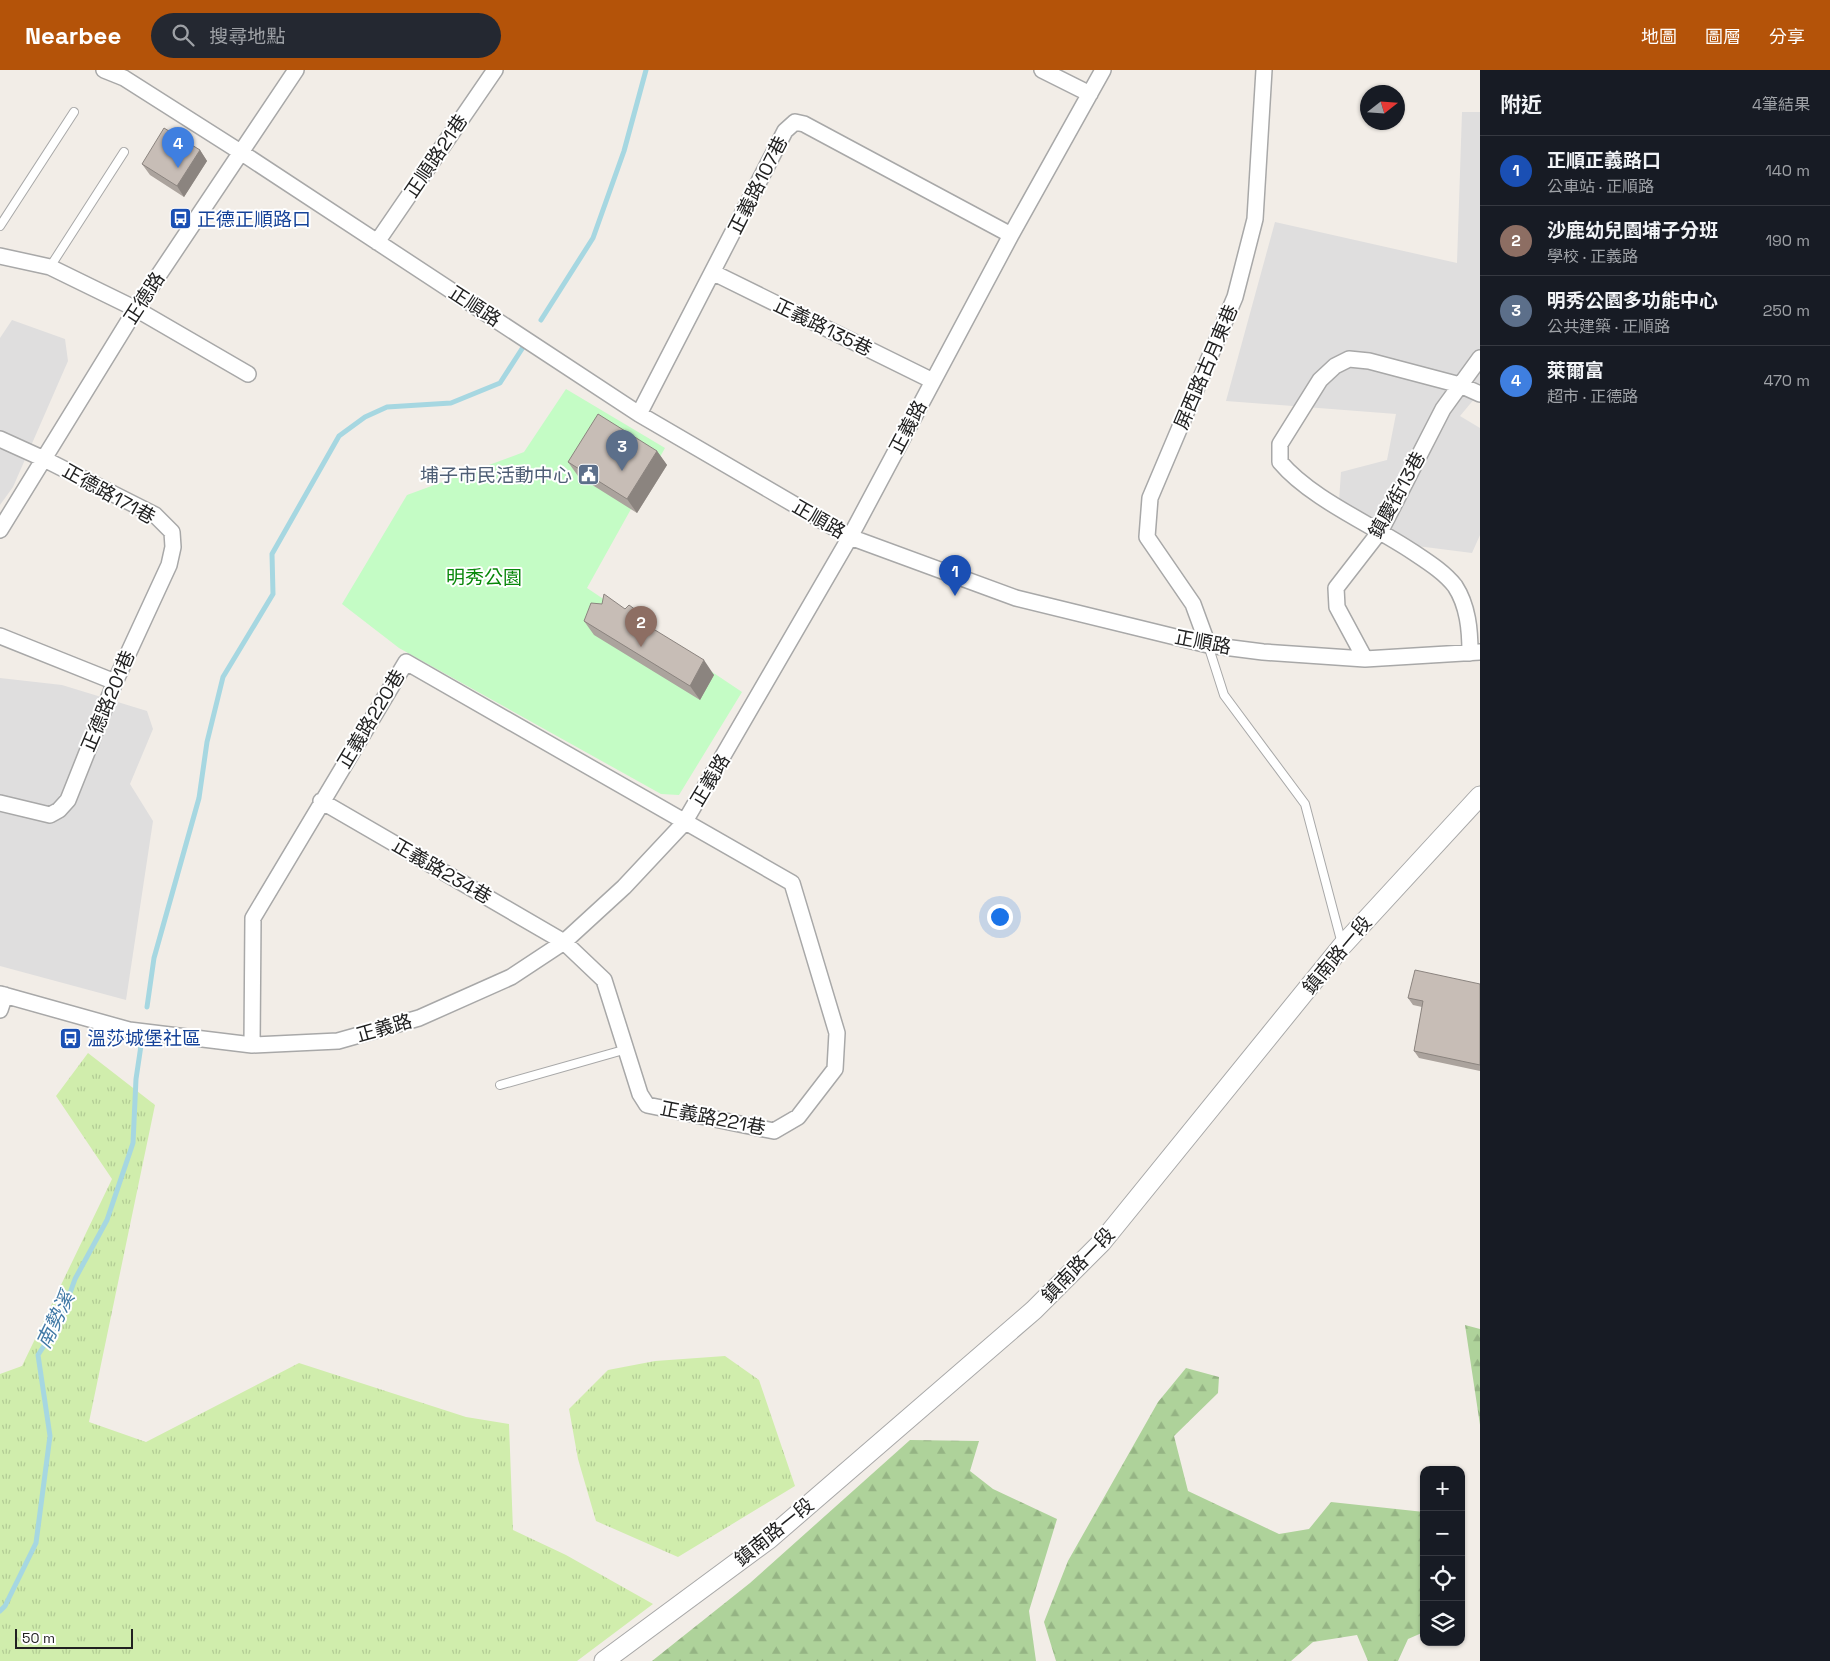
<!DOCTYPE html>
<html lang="zh-TW">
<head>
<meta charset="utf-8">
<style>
	:root { --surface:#171b24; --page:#242831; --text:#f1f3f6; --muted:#9ea1a6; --line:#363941; --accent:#b45309 }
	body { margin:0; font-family:"Space Grotesk","Noto Sans TC",sans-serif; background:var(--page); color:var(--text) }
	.controls { position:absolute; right:15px; bottom:15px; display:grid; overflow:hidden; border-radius:10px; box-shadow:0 1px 4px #0004 }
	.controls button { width:45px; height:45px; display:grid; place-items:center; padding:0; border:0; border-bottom:1px solid var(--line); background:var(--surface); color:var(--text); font:25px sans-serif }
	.compass { position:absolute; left:1360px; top:15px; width:45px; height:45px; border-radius:50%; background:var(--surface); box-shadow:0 1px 4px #0004; rotate:73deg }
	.scale { position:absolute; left:15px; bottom:12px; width:118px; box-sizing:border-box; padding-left:5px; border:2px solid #212121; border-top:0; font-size:14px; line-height:18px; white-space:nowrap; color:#212121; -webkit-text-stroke:4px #fff; paint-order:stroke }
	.you { position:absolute; left:999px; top:846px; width:18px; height:18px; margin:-12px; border:4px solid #fff; border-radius:50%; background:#1a73e8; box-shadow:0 0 0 8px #1a73e833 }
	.badge { display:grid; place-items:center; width:32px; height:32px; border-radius:50%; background:var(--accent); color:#fff; font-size:16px; font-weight:700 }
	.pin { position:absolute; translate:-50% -41px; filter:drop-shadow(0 1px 2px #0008) }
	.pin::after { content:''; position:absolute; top:26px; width:18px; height:15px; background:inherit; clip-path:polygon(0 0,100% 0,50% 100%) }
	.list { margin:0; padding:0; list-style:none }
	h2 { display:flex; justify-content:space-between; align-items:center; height:65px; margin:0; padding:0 20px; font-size:21px }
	h2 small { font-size:16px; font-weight:400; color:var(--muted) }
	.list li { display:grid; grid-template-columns:32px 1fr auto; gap:15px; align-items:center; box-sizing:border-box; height:70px; padding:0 20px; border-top:1px solid var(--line) }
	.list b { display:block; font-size:19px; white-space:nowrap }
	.list p { margin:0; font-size:16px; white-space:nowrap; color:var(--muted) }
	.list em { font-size:16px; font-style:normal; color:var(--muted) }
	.icon { flex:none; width:28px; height:28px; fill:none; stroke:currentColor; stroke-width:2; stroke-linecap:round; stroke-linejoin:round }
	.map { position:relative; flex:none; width:1480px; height:1591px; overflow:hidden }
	header { display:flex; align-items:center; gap:30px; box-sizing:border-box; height:70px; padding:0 25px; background:var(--accent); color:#fff }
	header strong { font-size:24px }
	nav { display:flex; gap:28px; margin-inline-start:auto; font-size:18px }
	.search { width:350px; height:45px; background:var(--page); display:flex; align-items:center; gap:12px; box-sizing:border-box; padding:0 18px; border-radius:28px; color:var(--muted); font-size:19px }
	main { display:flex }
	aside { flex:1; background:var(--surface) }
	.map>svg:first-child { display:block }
</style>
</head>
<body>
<header>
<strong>Nearbee</strong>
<div class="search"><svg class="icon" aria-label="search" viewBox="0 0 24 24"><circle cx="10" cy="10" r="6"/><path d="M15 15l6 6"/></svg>搜尋地點</div>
<nav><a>地圖</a><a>圖層</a><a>分享</a></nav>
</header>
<main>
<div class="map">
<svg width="1480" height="1591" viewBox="0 0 1480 1591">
	<defs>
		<pattern id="grass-tufts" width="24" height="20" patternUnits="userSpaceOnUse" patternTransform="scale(1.25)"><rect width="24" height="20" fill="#d0edac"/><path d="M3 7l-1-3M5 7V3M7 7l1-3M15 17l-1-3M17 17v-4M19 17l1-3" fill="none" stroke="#b2cb94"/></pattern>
		<pattern id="forest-firs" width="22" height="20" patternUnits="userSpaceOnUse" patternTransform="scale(1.25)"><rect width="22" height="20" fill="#aed29a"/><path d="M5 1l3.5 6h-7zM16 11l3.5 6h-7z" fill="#95b484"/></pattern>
	</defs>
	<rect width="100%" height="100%" fill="#f2ede7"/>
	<!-- residential -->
	<path fill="#dfdede" d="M1462,42H1480V322L1460,346L1480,358V465L1472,483L1417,476L1338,445L1341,402L1387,390L1396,344L1226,331L1275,152L1457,193Z
		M12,250L65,269L68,291L13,417L0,435V268Z
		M0,608L62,615L147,641L153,659L130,714L153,751L126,930L0,896Z"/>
	<!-- grass -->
	<path fill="url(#grass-tufts)" d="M88,983L155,1035L89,1352L146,1372L299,1293L466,1347L509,1354L513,1460L566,1485L653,1534L577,1591H0V1304L22,1296L112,1109L56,1026Z
		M725,1286L759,1310L795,1416L678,1487L596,1451L578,1389L569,1339L608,1300L655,1291Z"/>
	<!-- forest -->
	<path fill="url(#forest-firs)" d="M1465,1255L1480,1259V1355Z
		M1186,1298L1219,1307L1218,1323L1174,1366L1188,1421L1279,1464L1309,1459L1331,1432L1424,1442V1562L1408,1569L1398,1591H1368L1357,1565L1313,1572L1291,1591H1056L1044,1552L1068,1491L1158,1332Z
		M910,1370L979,1371L970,1401L993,1419L1057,1449L1029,1541L1036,1591H652L750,1513Z"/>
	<!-- park -->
	<path fill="#c4fcc5" d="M566,319L665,378L587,518L742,622L679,725L661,724L399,578L342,534L407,425L524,382Z"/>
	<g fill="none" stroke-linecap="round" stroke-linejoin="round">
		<!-- stream -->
		<path stroke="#a6d7e1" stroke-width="5" d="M541,250L593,168L624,81L646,0
			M147,937L154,888L199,728L207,672L223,607L273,524L272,484L339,366L365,347L387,337L451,333L500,313L527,271
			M0,1541L5,1536L36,1473L50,1366L38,1285L60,1251L75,1209L107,1150L133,1073L136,1009L143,962"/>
		<defs>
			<path id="service" d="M0,156L74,42
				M50,197L124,82
				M1208,575L1224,625L1305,734L1342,874
				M500,1015L627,979"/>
			<path id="minor" d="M104,0L124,8L242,83L639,344L850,467L1016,528L1208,575L1263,582L1365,589L1480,582
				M1042,0L1090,24
				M377,172L495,0
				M0,186L50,197L136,239L248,304
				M714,203L933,311
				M639,344L785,61L795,52L804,54L1011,165
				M0,369L44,389L155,445L172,462L173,477L169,495L115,612L68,730L59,740L50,745L0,733
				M0,460L136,239L296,0
				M0,566L115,612
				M1208,575L1193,534L1147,467L1150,428L1235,227L1255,149L1264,0
				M1470,583C1470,560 1468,536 1455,516C1444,502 1428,492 1413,482C1373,455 1311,429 1280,392V374L1320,310L1335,296L1349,289L1369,291L1460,315L1480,324
				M1365,589L1337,537L1336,518L1381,460L1443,339L1480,288
				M0,924L129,960L252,975L338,971L419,948L511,907L564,872L624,817L684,753L850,467L1011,165L1103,0
				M0,940L5,925
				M252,975L253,848L406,592L792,813L837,963L835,999L798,1047L774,1061L647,1035L640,1024L604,910L564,872L321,731"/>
			<path id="tertiary" d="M604,1591L769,1469L1034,1240L1102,1172L1342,876L1480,726"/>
		</defs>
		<!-- service casing -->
		<use href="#service" stroke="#a8a8a8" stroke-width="10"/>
		<!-- minor casing -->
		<use href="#minor" stroke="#a8a8a8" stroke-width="18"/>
		<!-- tertiary casing -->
		<use href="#tertiary" stroke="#a8a8a8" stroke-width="21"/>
		<!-- service -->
		<use href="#service" stroke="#fff" stroke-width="8"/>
		<!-- minor -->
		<use href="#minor" stroke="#fff" stroke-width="15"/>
		<!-- tertiary -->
		<use href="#tertiary" stroke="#fff" stroke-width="19"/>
	</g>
	<!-- wall -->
	<path fill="#aba39d" d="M200,80L207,91L184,127L150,105L142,94Z
		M657,381L667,395L637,443L578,406L568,392Z
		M584,551L646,555L714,605L700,630L594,565Z
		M1480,914V1001L1419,988L1414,981L1422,937L1413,935L1408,928Z"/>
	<!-- shaded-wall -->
	<path fill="#8b847f" d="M200,80L207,91L184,127L177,116Z
		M657,381L667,395L637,443L627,429Z
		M636,540L646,554L647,563L637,549Z
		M704,590L714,605L700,630L690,616Z"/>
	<!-- building -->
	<path fill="#c7bdb6" stroke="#8b847f" d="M164,58L200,80L177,116L142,94Z
		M598,344L657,381L627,429L568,392Z
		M604,524L625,539L629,535L636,540L637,549L704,590L690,616L584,551L591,533L602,534Z
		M1415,900L1480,914V995L1414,981L1423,931L1408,928Z"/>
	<!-- icons -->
	<defs>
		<symbol id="bus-square" viewBox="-11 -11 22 22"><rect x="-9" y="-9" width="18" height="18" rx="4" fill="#1a4fb4" stroke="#fff"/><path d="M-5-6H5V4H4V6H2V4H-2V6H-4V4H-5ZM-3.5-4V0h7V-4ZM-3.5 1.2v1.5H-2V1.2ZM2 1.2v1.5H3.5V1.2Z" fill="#fff"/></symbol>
		<symbol id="civic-square" viewBox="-11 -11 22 22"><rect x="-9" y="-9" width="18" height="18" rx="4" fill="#5c6f8a" stroke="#fff"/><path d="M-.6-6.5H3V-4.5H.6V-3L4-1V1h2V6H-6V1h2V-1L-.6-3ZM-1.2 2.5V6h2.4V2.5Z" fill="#fff"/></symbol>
	</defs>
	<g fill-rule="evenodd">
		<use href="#bus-square" x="168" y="136" width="25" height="25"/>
		<use href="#civic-square" x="576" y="392" width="25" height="25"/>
		<use href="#bus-square" x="58" y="956" width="25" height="25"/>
	</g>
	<g text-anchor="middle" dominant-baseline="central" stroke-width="4" stroke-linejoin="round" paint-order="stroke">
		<!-- street labels -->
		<g font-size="19" fill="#212121" stroke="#fff">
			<text transform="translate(436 86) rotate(-56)">正順路21巷</text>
			<text transform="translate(758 115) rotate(-63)">正義路107巷</text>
			<text transform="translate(144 228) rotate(-57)">正德路</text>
			<text transform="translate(475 236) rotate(33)">正順路</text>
			<text transform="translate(823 257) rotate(26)">正義路135巷</text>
			<text transform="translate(1206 297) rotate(-67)">屏西路古月東巷</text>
			<text transform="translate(908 357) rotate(-62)">正義路</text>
			<text transform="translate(109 424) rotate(29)">正德路171巷</text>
			<text transform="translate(1397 425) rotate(-61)">鎮慶街13巷</text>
			<text transform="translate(819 449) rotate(30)">正順路</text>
			<text transform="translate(1203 572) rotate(11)">正順路</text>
			<text transform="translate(108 631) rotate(-67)">正德路201巷</text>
			<text transform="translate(371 649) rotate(-59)">正義路220巷</text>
			<text transform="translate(710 710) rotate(-59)">正義路</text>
			<text transform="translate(442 801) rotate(30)">正義路234巷</text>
			<text transform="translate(1337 885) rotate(-50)">鎮南路一段</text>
			<text transform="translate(384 958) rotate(-16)">正義路</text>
			<text transform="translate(713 1048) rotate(11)">正義路221巷</text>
			<text transform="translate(1078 1195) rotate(-46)">鎮南路一段</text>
			<text transform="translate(774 1462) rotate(-39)">鎮南路一段</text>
		</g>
		<!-- transit labels -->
		<g font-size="19" fill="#164399" stroke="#fff" text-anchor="start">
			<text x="197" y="149">正德正順路口</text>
			<text x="87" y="968">溫莎城堡社區</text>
		</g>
		<!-- service labels -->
		<g font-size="19" fill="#4e5e75" stroke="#fff" text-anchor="end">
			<text x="572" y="405">埔子市民活動中心</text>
		</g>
		<!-- park labels -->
		<g font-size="19" fill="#078709" stroke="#fff">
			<text x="484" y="507">明秀公園</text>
		</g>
		<!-- water labels -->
		<g font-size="20" font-style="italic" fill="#427aa6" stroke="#fff">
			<text transform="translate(55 1250) rotate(-64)">南勢溪</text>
		</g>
	</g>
</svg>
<div class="controls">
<button>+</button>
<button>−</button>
<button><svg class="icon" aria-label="locate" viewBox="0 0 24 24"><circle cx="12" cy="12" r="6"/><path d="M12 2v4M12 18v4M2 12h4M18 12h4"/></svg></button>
<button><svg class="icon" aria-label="layers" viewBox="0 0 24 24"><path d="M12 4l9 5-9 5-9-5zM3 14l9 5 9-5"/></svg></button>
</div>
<svg class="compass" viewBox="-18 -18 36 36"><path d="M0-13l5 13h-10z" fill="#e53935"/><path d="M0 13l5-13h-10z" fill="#9ea1a6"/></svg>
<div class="scale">50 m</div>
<div class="you"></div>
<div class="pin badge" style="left:955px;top:526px;background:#1a4fb4">1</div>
<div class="pin badge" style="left:641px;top:577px;background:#8d6e63">2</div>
<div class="pin badge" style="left:622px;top:401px;background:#5c6f8a">3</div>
<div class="pin badge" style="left:178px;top:98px;background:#3f7fe0">4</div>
</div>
<aside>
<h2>附近<small>4筆結果</small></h2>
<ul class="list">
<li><span class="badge" style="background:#1a4fb4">1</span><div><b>正順正義路口</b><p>公車站 · 正順路</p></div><em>140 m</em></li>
<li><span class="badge" style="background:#8d6e63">2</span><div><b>沙鹿幼兒園埔子分班</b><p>學校 · 正義路</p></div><em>190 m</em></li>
<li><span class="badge" style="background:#5c6f8a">3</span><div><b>明秀公園多功能中心</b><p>公共建築 · 正順路</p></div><em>250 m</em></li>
<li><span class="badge" style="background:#3f7fe0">4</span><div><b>萊爾富</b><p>超市 · 正德路</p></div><em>470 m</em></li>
</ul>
</aside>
</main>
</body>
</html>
